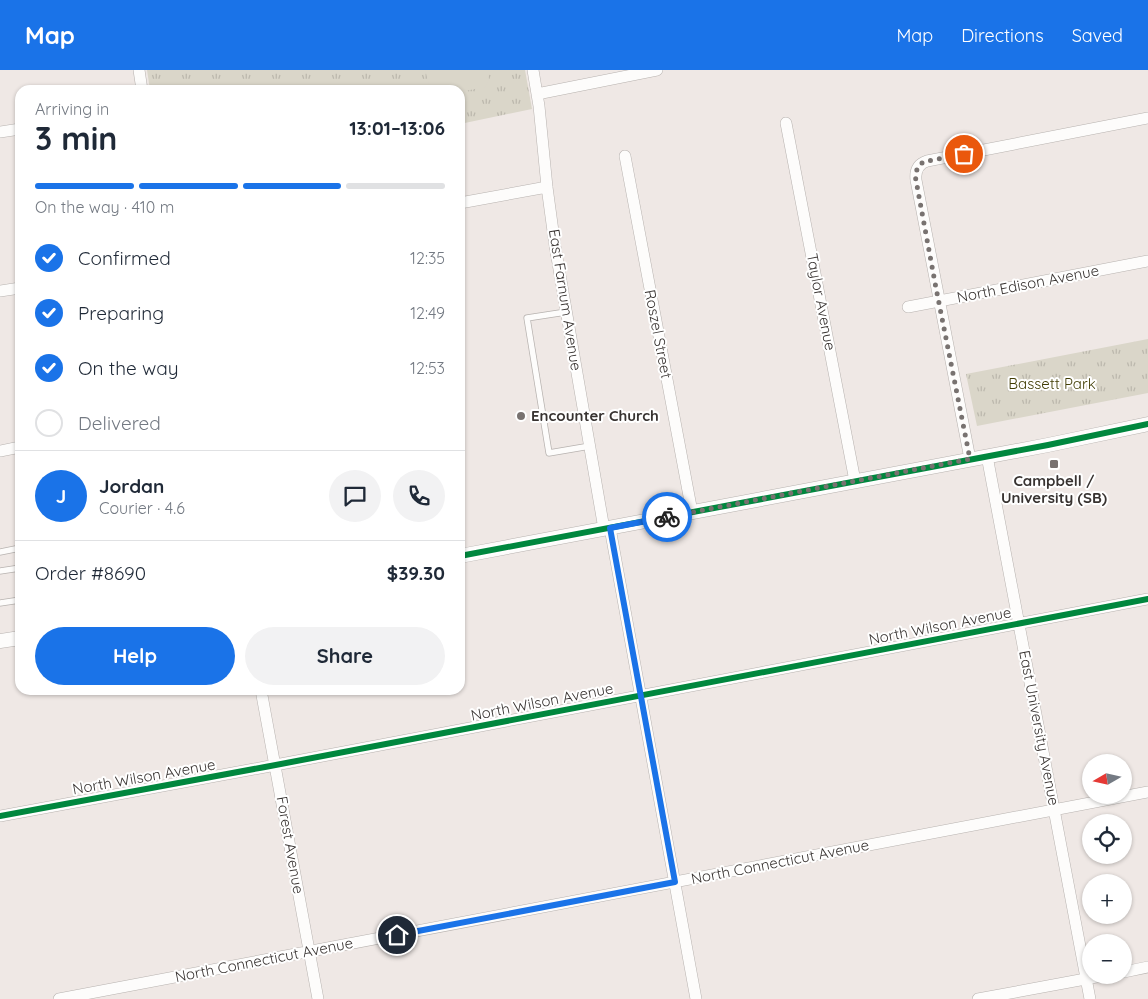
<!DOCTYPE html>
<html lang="en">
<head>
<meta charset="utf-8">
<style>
	body { margin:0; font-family:Quicksand,sans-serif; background:#f2f2f3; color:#1f2937; height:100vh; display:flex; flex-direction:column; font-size:19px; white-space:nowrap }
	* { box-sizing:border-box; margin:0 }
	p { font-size:16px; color:#747a83 }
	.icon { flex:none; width:28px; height:28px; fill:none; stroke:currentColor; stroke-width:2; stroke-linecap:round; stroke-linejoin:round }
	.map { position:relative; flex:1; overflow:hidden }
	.details { position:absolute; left:15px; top:15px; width:450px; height:610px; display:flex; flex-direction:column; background:#fff; border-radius:15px; box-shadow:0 1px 4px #0004 }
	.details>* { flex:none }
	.needle { width:32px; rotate:261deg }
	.fabs { position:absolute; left:1082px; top:684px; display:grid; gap:10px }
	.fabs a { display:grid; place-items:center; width:50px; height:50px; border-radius:50%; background:#fff; box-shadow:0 1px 4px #0004; font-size:25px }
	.pin { position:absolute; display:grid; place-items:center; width:42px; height:42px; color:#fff; margin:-21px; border:2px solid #fff; border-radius:50%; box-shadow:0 1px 5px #0007 }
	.courier { position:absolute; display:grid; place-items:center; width:50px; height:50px; margin:-25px; border:4px solid #1a73e8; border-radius:50%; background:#fff; color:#222; box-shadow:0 1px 6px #0007 }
	.headline em { font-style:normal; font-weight:700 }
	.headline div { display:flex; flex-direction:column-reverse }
	.headline { display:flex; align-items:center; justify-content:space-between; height:85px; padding:0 20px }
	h1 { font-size:32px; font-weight:700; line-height:38px }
	.bar { display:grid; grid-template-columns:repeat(4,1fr); gap:8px 5px; align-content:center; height:60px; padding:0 20px }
	.bar i { height:6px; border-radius:4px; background:#e0e1e3 }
	.bar .on { background:#1a73e8 }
	.bar p { grid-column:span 4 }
	.line { display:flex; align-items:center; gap:12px; padding:0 20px; border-top:1px solid #e0e1e3 }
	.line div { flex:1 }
	.round { display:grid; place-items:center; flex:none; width:52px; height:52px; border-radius:26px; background:#f2f2f3 }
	ol { padding:0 20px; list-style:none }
	li { display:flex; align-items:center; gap:15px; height:55px }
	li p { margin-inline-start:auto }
	li .icon { padding:5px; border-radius:50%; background:#1a73e8; color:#fff; stroke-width:4 }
	li:last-child { color:#747a83 }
	li i { width:28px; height:28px; border:2px solid #e0e1e3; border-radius:50% }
	.action { display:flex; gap:10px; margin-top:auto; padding:10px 20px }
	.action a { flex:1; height:58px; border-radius:30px; background:#1a73e8; color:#fff; font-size:20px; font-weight:700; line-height:58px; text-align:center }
	.action a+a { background:#f2f2f3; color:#1f2937 }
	header { display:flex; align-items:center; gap:30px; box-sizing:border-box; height:70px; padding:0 25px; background:#1a73e8; color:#fff }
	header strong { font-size:24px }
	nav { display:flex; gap:28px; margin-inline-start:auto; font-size:18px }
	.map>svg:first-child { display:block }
	.park { fill:url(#park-tufts) }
	.pitch { fill:#dad6c9 }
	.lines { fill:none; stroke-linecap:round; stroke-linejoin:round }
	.service-casing { stroke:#b7b2af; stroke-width:7 }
	.minor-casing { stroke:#b7b2af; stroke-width:12 }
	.tertiary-casing { stroke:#b7b2af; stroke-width:15 }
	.service { stroke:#fdfcfb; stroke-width:5.5 }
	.minor { stroke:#fdfcfb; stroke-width:11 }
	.tertiary { stroke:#fdfcfb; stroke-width:14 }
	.cycleway-casing { stroke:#fff; stroke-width:9 }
	.cycleway { stroke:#00873e; stroke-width:6 }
	.done { stroke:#787270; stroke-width:5; stroke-dasharray:0 9 }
	.route { stroke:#1a73e8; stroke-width:6 }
	.poi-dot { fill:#787270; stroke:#fff; stroke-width:2 }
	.labels { text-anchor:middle; stroke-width:4; stroke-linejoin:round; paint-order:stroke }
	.street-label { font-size:15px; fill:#383331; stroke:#fff }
	.park-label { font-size:15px; fill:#413d04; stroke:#fff }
	.poi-label { font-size:15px; font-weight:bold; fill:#383331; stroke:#fff; text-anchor:start }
</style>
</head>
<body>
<header>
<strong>Map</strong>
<nav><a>Map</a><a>Directions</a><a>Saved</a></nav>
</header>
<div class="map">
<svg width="1148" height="929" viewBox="0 0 1148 929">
	<defs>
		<pattern id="park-tufts" width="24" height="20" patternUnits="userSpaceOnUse" patternTransform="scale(1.25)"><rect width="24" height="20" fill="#dad6c9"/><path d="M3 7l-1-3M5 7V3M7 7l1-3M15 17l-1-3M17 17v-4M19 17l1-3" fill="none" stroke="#bcb8ad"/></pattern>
	</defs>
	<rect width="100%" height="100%" fill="#efe8e5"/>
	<path class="park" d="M147 0H525L532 39 460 54V20H150Z
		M1148 269V323L977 356 966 304Z"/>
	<path class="pitch" d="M425 0H488L489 10 485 17 460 22V20H434L429 14Z"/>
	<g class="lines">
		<g class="service-casing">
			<path id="service" d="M566 242 527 248 549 383 590 376
				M0 482 20 478
				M0 501 20 498
				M0 533 20 530"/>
		</g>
		<g class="minor-casing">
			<path id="minor" d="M139 0 142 20
				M533 0 539 36 547 117 555 176 604 459
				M537 24 657 0
				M786 53 855 411
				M0 62 20 59
				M625 86 692 442
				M460 133 547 117
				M0 221 20 218
				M908 237 1148 191
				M0 381 20 377
				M987 386 1090 929
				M970 389 916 110C915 101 918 94 927 91L1148 48
				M610 458 696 929
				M261 620 318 929
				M0 746 265 697 1148 529
				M1124 902 1148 897
				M59 929 1148 722
				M978 929 1107 905"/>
		</g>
		<g class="tertiary-casing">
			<path id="tertiary" d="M460 486 1048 375 1148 354
				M0 571 20 568"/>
		</g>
		<use href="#service" class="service"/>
		<use href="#minor" class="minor"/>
		<use href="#tertiary" class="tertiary"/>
		<g class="cycleway-casing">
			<path id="cycleway" d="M460 486 1048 375 1148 354
				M0 746 265 697 1148 529"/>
		</g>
		<use href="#cycleway" class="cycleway"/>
	</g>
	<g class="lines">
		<path class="done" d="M667 447 970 389 936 218 915 105 918 97 923 92 964 84"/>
		<path class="route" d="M397 865 675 812 610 458 667 447"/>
	</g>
	<g class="poi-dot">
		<circle cx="521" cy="346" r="5"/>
		<rect x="1049" y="389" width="10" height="10" rx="2.5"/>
	</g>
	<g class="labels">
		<g class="street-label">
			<text transform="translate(1028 214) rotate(-11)" y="5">North Edison Avenue</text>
			<text transform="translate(565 230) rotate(81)" y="5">East Farnum Avenue</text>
			<text transform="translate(821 232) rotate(79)" y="5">Taylor Avenue</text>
			<text transform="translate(658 264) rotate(79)" y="5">Roszel Street</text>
			<text transform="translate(940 556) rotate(-11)" y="5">North Wilson Avenue</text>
			<text transform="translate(542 632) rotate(-11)" y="5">North Wilson Avenue</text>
			<text transform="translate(1039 658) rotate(79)" y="5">East University Avenue</text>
			<text transform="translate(144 707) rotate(-10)" y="5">North Wilson Avenue</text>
			<text transform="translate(290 775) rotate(80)" y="5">Forest Avenue</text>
			<text transform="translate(780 792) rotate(-11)" y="5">North Connecticut Avenue</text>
			<text transform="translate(264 890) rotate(-11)" y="5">North Connecticut Avenue</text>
		</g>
		<g class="park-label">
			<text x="1052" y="319">Bassett Park</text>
		</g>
		<g class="poi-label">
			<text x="531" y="351">Encounter Church</text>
			<text x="1054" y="416" text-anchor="middle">Campbell /<tspan x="1054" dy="17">University (SB)</tspan></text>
		</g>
	</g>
</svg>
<div class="fabs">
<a><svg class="needle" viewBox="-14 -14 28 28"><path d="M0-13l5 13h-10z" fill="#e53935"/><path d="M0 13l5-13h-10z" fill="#747a83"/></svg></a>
<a><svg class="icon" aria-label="locate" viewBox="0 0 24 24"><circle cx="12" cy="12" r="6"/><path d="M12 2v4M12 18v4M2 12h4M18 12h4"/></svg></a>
<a>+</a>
<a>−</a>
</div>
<div class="pin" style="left:964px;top:84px;background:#ea580c"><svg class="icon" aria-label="bag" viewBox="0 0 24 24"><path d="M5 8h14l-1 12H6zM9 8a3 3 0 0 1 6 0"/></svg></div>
<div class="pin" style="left:397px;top:865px;background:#1f2937"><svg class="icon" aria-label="home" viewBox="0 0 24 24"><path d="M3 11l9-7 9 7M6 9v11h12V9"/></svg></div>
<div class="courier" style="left:667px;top:447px"><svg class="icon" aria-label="bike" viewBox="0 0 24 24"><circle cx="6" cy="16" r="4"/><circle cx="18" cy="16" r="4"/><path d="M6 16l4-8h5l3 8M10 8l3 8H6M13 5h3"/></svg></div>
<section class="details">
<div class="headline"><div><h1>3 min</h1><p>Arriving in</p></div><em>13:01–13:06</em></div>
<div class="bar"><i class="on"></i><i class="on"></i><i class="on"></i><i></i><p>On the way · 410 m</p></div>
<ol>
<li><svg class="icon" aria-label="check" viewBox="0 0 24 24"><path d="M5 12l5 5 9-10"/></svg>Confirmed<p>12:35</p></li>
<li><svg class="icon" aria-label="check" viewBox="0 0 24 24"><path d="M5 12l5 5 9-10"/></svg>Preparing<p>12:49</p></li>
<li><svg class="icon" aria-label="check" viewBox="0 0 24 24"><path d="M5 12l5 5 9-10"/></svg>On the way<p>12:53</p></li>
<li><i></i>Delivered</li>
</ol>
<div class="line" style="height:90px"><b class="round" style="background:#1a73e8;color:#fff">J</b><div><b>Jordan</b><p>Courier · 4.6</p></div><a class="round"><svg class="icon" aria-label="chat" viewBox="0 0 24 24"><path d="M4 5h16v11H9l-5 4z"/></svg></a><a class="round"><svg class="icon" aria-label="phone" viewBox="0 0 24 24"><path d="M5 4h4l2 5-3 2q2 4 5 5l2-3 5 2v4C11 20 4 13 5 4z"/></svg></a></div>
<div class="line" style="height:65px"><div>Order #8690</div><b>$39.30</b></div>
<div class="action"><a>Help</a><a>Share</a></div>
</section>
</div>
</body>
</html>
